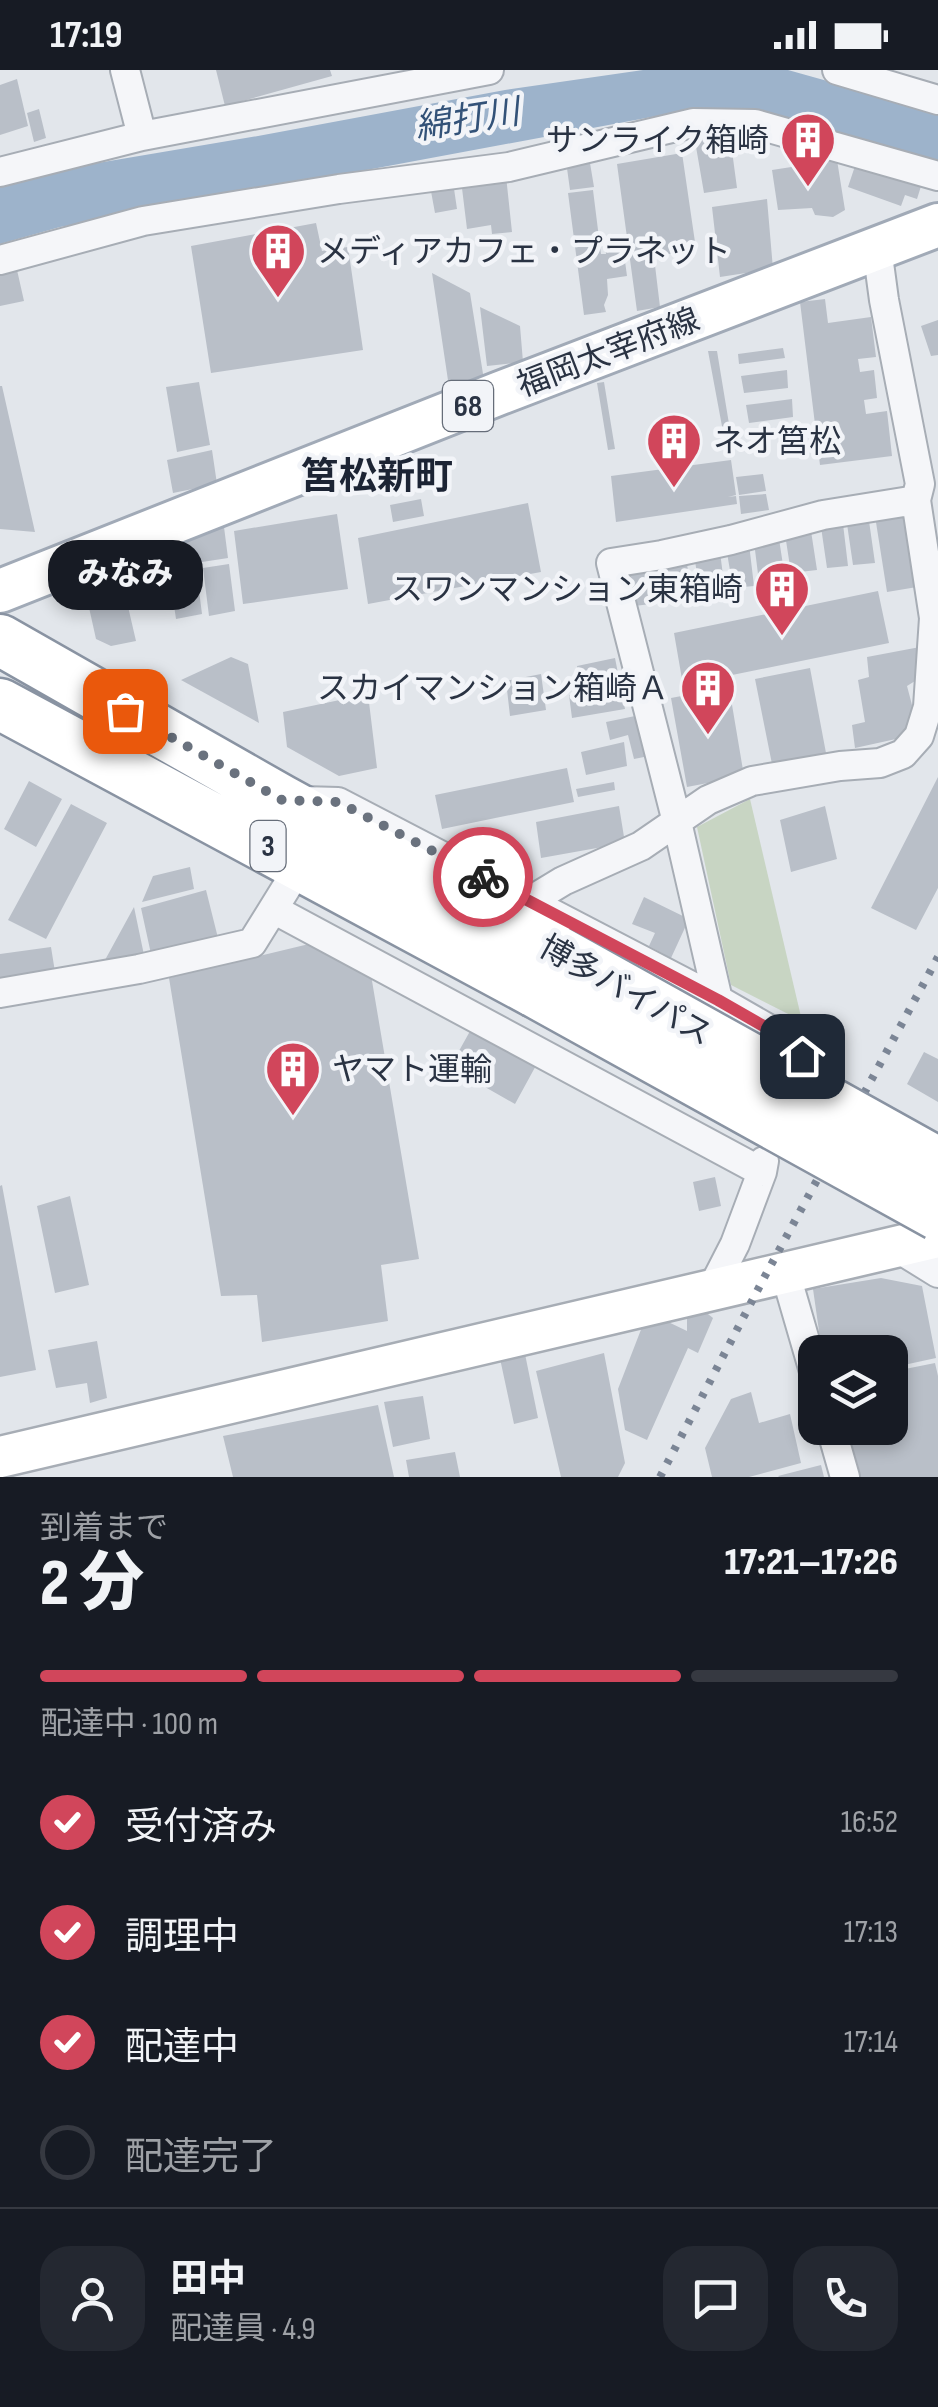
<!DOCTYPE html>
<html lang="ja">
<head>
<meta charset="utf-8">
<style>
	body { margin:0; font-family:"Sofia Sans Condensed","Noto Sans JP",sans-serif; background:#242831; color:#f1f3f6; height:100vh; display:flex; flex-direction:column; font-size:38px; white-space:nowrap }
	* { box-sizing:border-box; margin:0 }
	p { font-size:32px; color:#9ea1a6 }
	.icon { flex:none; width:55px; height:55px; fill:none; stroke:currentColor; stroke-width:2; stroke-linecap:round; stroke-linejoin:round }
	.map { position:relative; height:1407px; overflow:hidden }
	.drawer { display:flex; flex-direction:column; background:#171b24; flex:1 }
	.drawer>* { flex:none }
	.tools { position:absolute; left:798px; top:1265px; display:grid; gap:20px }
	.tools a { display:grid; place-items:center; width:110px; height:110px; border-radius:20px; background:#171b24; box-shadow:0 5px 15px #0003; font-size:50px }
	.pin { position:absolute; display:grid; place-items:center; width:85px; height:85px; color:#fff; margin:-42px; border-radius:20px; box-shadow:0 5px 15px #0006 }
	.courier { position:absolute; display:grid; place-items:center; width:100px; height:100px; margin:-50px; border:8px solid #d1465b; border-radius:50%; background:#fff; color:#222; box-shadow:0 2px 12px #0007 }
	.bubble { position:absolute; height:70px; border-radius:30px; background:#171b24; box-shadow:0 5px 15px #0003; font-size:32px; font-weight:800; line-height:70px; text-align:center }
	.head em { font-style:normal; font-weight:800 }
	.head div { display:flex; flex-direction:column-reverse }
	.head { display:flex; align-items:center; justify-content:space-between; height:170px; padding:0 40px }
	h1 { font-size:65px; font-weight:800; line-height:75px }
	.bar { display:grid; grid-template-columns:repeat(4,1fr); gap:15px 10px; align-content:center; height:120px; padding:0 40px }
	.bar i { height:12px; border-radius:8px; background:#363941 }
	.bar .active { background:#d1465b }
	.bar p { grid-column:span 4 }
	.line { display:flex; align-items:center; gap:25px; padding:0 40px; border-top:2px solid #363941 }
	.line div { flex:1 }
	.round { display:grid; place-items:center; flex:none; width:105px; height:105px; border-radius:30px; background:#242831 }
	ol { padding:0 40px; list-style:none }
	li { display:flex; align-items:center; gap:30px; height:110px }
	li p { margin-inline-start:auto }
	li .icon { padding:10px; border-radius:50%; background:#d1465b; color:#fff; stroke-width:4 }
	li:last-child { color:#9ea1a6 }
	li i { width:55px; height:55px; border:5px solid #363941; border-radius:50% }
	.status { display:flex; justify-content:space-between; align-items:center; height:70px; padding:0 50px; background:#171b24; direction:ltr }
	.status svg { height:28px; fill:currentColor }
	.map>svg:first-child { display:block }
	.green { fill:#c8d5c3 }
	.water { fill:#9db3cb }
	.building { fill:#b9bfc8 }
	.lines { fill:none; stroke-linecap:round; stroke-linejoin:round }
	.street-casing { stroke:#a7adb5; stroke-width:32 }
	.secondary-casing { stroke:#a7adb5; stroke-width:45 }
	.primary-casing { stroke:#a1aab7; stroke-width:48 }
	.highway-casing { stroke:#8993a2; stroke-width:55 }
	.street { stroke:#f5f6f9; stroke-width:28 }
	.secondary { stroke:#fff; stroke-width:40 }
	.primary { stroke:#fff; stroke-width:42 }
	.highway { stroke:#fff; stroke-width:50 }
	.rail { stroke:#7b8595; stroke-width:8; stroke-dasharray:5 10; stroke-linecap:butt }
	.highway-bridge-casing { stroke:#8993a2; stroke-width:55; stroke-linecap:butt }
	.highway-bridge { stroke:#fff; stroke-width:50 }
	.done { stroke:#6a727e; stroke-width:10; stroke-dasharray:0 18 }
	.route { stroke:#d1465b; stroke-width:12 }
	.labels { text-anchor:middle; stroke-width:9; stroke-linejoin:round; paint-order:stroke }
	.shield { fill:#f2f4f8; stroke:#666d79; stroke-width:2.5 }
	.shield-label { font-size:30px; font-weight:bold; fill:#2a3343 }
	.poi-label { font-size:32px; fill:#2a3343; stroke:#f2f4f8; text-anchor:end }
	.street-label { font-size:32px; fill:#2a3343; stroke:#f2f4f8 }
	.water-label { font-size:35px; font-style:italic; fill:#335278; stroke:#f2f4f8 }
	.quarter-label { font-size:38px; font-weight:bold; fill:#1c2434; stroke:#f2f4f8 }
</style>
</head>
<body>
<div class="status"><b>17:19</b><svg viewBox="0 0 49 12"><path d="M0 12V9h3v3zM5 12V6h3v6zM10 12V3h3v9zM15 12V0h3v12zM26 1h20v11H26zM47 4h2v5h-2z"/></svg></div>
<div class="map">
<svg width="938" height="1407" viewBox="0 0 938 1407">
	<rect width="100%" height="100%" fill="#e2e6eb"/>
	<path class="green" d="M750 729 802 951 731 915 697 757Z"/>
	<path class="water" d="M643 0H788L938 42V97L689 40 60 157 0 174V117L68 98 258 66 505 20Z"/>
	<path class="building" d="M216 0H330L332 6 225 36Z
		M17 9 28 56 0 65V15Z
		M39 39 46 68 34 72 27 43Z
		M730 66 737 118 704 123 695 71Z
		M682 83 696 179 654 187 660 237 637 241 617 94Z
		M589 87 594 117 570 120 566 91Z
		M837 90 845 140 833 147 815 145 812 138 778 140 772 100Z
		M857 90 922 113 917 129 905 125 901 136 848 117Z
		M506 106 512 162 492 164 491 155 467 159 461 110Z
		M453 112 457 139 435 143 430 116Z
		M593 120 601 184H606L605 172 622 169 627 206 607 209 608 225 604 235 606 242 584 245 568 123Z
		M767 129 773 199 720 207 712 137Z
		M316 153 322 181 348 177 363 280 211 303 191 176Z
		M15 191 24 231 0 236V195Z
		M432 203 470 223 484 310 449 317Z
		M825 229 828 253 871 247 876 287 858 289 860 302 874 300 877 328 864 330 866 344 887 341 892 386 820 395 800 232Z
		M480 237 520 256 523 292 487 296Z
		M938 250V285L931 286 921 256Z
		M783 278 785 288 739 294 738 284Z
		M708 281H717L731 366 724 367Z
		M787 300 788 318 744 323 741 306Z
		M199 312 210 375 177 382 166 317Z
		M604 312 615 379 608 380 597 313Z
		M0 316H2L35 462 0 459Z
		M792 329 793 347 749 353 746 335Z
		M212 380 217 414 173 423 167 390Z
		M731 390 736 425 728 427 736 426 737 434 616 452 611 406Z
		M763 404 766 421 739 425 736 407Z
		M766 424 769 440 741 444 739 426Z
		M421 429 424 446 393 452 390 435Z
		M528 433 541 502 368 534 358 468Z
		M902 442 908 473 915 472 923 516 887 522 875 446Z
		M337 444 348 519 243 534 234 461Z
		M869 451 875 493 853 495 847 454Z
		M843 454 848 496 827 498 821 457Z
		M224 457 228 488 176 496 174 476Z
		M811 461 817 500 791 503 785 464Z
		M779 469 785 508 759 512 754 472Z
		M749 474 754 516 733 518 726 477Z
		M720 482 725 521 700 524 694 484Z
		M686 487 692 529 671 531 664 490Z
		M229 494 235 541 209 546 203 498Z
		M654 494 660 533 634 536 629 497Z
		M196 497 202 544 176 549 169 501Z
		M123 515 136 571 111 576 96 569 86 524Z
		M878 521 889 573 683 615 674 563Z
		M920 577 923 606 907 616 912 635 909 662 905 667 855 678 852 655 865 652 858 610 869 607 867 587Z
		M231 587 248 594 259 653 181 610Z
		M615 588 625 639 572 648 569 625 581 623 577 596Z
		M810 598 826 683 772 694 755 609Z
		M541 604 546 640 510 646 506 611Z
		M729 617 744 706 687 717 671 628Z
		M368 624 377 698 339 706 287 677 283 642Z
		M640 645 649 686 634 689 628 665 610 670 606 652Z
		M624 672 627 696 586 705 581 682Z
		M567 698 574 732 442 759 435 725Z
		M938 707V818L916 860 871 838Z
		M29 711 62 729 36 777 4 759Z
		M614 712 615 720 578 727 576 719Z
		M71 734 107 753 46 869 8 850Z
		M619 736 625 773 541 788 536 752Z
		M825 736 837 789 791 802 780 750Z
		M190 797 194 819 142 832 153 806Z
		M206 820 218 868 151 884 141 838Z
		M644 827 689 849 671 888 649 876 655 863 632 854Z
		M134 837 144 885 105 890Z
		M309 874 370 899 419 1189 381 1195 388 1251 262 1272 257 1225 221 1226 169 908Z
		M51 877 55 902 0 910V884Z
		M474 954 539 990 515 1034 450 997Z
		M924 982 938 989V1032L907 1014Z
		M715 1107 721 1136 699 1141 693 1112Z
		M2 1115 36 1300 0 1307V1116Z
		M70 1126 89 1215 55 1223 37 1136Z
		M881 1208 922 1216 936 1288 890 1298V1282H822L813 1219Z
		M707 1238 708 1244 713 1248 698 1283 688 1278 647 1370 625 1360 618 1319 642 1257 662 1249 687 1261V1244Z
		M97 1271 107 1328 90 1333 87 1313 56 1318 48 1280Z
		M524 1279 538 1348 514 1354 499 1284Z
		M604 1283 625 1393 618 1407H561L536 1301Z
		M935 1293 938 1306V1407H854L845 1358H890V1302Z
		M751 1322 759 1353 790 1344 801 1393 749 1407H712L705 1378 731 1329Z
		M423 1326 430 1369 393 1377 384 1332Z
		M378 1335 394 1407H233L223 1366Z
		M455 1382 460 1407H409L406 1390Z
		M821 1395 824 1407H779L778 1406Z"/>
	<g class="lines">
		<g class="street-casing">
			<path id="street" d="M125 0 142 66
				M837 0 938 30
				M0 102 142 66 489 0
				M0 190 143 151 339 119 509 97 693 53 755 54 938 106
				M303 731 338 732 718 930 795 974 801 986
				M530 831 563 811 641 776 708 730 752 711 840 696 880 693 903 684 919 666 928 637 934 548 916 430 920 414 884 230 877 178
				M275 840 762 1102
				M0 923 139 899 252 873 301 794
				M718 930 677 752 611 493 662 485 731 470 823 445 916 430
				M896 1177 938 1203
				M785 1202 815 1305
				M712 1219 735 1174 762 1102 764 1091
				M831 1358 845 1407"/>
		</g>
		<g class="secondary-casing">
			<path id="secondary" d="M0 1387 938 1167"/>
		</g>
		<g class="primary-casing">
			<path id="primary" d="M0 521 500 323 938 155"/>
		</g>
		<g class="highway-casing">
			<path id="highway" d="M0 570 281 730 557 881
				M0 634 535 922"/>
		</g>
		<use href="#street" class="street"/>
		<use href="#secondary" class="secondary"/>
		<use href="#primary" class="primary"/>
		<use href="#highway" class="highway"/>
		<path class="rail" d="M660 1407 765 1206 938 887"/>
		<g class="highway-bridge-casing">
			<path id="highway-bridge" d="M557 881 938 1093
				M535 922 938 1145"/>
		</g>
		<use href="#highway-bridge" class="highway-bridge"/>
	</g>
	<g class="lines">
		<path class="done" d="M125 641 282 730 338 732 483 807"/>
		<path class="route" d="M483 807 718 930 795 974 802 986"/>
	</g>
	<defs>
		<g id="building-pin" transform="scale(2.875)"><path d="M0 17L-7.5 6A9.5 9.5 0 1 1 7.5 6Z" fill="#d1465b" stroke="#f2f4f8"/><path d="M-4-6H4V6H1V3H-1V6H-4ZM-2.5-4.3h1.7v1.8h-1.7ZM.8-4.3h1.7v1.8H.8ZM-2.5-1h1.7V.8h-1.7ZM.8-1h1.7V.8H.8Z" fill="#fff"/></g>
	</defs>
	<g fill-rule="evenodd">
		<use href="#building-pin" x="808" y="70"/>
		<use href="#building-pin" x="278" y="181"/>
		<use href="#building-pin" x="674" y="371"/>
		<use href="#building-pin" x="782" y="519"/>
		<use href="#building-pin" x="708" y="618"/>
		<use href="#building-pin" x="293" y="999"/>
	</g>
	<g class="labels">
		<g class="shield">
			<rect x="443" y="311" width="50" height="50" rx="8"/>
			<rect x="250.5" y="751" width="35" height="50" rx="8"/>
		</g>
		<g class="shield-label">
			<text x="468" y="346">68</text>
			<text x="268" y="786">3</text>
		</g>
		<g class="poi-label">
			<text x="769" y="81">サンライク箱崎</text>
			<text x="317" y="192" text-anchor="start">メディアカフェ・プラネット</text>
			<text x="713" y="382" text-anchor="start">ネオ筥松</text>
			<text x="743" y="530">スワンマンション東箱崎</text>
			<text x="669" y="629">スカイマンション箱崎Ａ</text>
			<text x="332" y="1010" text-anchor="start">ヤマト運輸</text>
		</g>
		<g class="street-label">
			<text transform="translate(608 282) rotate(-21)" y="11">福岡太宰府線</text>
			<text transform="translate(626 920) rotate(29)" y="11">博多バイパス</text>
		</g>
		<g class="water-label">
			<text transform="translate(467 49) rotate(-9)" y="12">綿打川</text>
		</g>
		<g class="quarter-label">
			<text x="377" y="419">筥松新町</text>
		</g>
	</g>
</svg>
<div class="tools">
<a><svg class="icon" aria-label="layers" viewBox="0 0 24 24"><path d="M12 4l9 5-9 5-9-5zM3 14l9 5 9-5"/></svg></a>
</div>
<div class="pin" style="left:125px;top:641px;background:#ea580c"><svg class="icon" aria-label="bag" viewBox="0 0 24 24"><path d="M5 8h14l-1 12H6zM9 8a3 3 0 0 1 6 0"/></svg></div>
<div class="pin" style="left:802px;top:986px;background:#1f2937"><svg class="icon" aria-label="home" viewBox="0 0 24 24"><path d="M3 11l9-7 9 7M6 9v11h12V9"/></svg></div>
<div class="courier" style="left:483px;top:807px"><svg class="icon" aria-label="bike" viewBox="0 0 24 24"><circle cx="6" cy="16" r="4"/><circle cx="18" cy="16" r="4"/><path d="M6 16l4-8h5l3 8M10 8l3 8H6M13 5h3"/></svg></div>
<div class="bubble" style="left:48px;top:470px;width:155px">みなみ</div>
</div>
<section class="drawer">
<div class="head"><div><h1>2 分</h1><p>到着まで</p></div><em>17:21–17:26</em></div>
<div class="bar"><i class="active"></i><i class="active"></i><i class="active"></i><i></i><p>配達中 · 100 m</p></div>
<ol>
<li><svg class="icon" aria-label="check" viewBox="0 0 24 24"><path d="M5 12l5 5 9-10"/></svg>受付済み<p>16:52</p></li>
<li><svg class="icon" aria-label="check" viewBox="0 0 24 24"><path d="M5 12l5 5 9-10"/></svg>調理中<p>17:13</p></li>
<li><svg class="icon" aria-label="check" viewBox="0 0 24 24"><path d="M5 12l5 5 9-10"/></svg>配達中<p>17:14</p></li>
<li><i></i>配達完了</li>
</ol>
<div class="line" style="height:180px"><a class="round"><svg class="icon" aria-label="person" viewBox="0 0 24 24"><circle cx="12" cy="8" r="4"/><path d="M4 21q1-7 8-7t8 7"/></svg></a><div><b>田中</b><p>配達員 · 4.9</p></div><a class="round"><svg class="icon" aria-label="chat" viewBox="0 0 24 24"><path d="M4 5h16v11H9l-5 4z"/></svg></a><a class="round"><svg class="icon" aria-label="phone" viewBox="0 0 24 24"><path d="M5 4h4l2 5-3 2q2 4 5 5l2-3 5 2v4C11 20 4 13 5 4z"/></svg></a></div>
</section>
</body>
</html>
